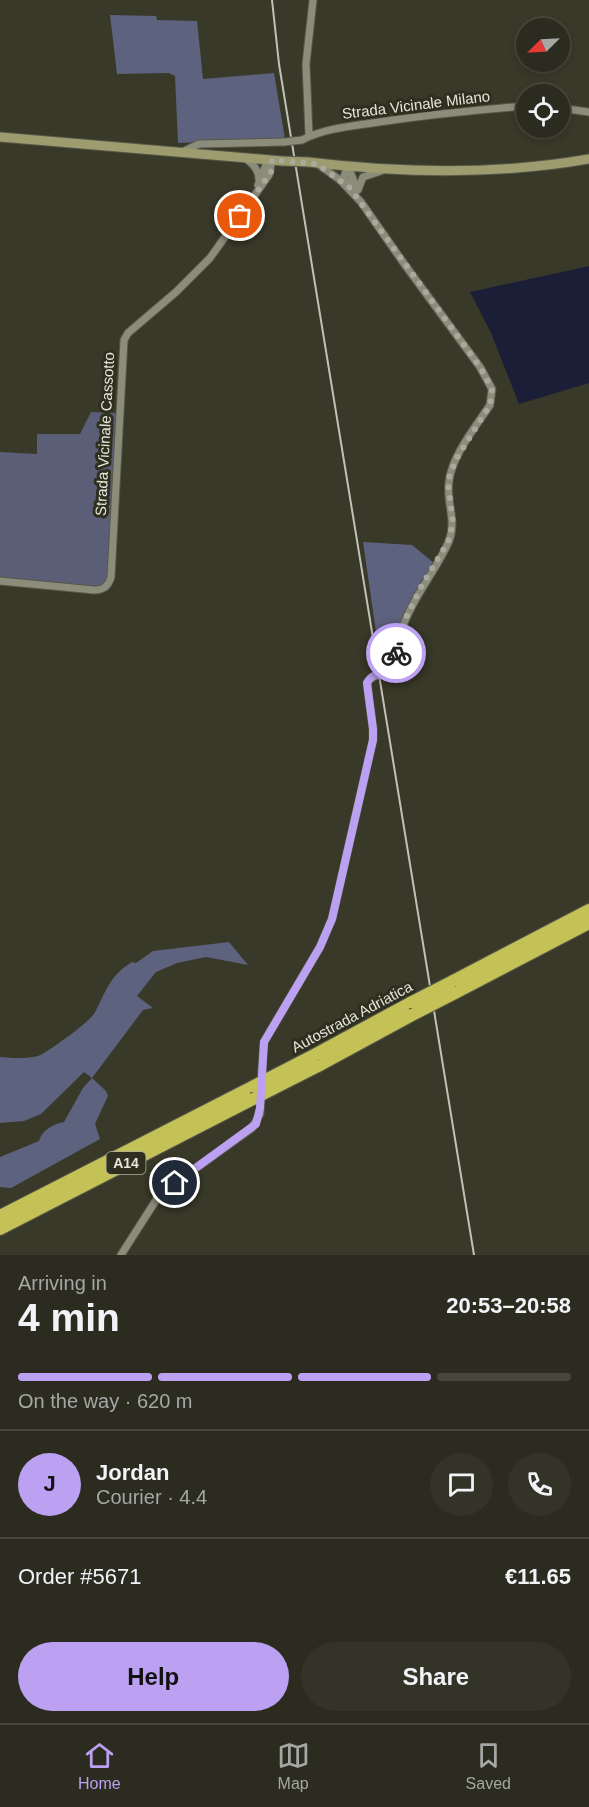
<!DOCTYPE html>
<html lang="en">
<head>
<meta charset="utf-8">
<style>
	body { margin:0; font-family:Helvetica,sans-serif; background:#333328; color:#f1f3f6; height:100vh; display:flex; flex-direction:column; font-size:22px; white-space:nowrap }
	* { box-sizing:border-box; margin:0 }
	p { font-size:20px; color:#a6a7a4 }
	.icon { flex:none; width:33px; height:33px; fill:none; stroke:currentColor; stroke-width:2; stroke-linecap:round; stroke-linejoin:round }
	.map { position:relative; height:1255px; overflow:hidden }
	.side { display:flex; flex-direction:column; background:#2b2b1f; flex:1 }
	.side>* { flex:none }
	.needle { width:39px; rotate:246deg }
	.buttons { position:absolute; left:516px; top:18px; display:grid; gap:12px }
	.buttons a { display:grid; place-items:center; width:54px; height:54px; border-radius:50%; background:#2b2b1f; box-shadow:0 3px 9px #0003,0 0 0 2px #47473d; font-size:30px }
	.pin { position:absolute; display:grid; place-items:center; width:51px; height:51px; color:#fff; margin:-26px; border:3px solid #fff; border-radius:50%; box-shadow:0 2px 6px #0007 }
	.courier { position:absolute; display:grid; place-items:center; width:60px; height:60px; margin:-30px; border:4px solid #bca0f2; border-radius:50%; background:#fff; color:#222; box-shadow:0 2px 8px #0007 }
	.summary em { font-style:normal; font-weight:700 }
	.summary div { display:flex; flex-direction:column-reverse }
	.summary { display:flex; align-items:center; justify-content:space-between; height:102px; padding:0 18px }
	h1 { font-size:39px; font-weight:700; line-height:45px }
	.bar { display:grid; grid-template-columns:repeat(4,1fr); gap:9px 6px; align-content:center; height:72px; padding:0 18px }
	.bar i { height:8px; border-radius:4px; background:#47473d }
	.bar .active { background:#bca0f2 }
	.bar p { grid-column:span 4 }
	.line { display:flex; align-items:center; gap:15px; padding:0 18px; border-top:2px solid #47473d }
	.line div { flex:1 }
	.round { display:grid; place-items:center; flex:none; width:63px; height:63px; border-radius:32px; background:#333328 }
	.primary-button { display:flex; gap:12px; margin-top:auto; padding:12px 18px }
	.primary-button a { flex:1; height:69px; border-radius:36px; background:#bca0f2; color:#111; font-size:24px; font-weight:700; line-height:69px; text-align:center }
	.primary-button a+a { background:#333328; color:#f1f3f6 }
	.tab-bar { display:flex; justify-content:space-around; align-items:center; height:84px; border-top:2px solid #47473d; background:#2b2b1f; font-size:16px; color:#a6a7a4 }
	.tab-bar a { display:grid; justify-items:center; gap:3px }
	.tab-bar .active { color:#bca0f2 }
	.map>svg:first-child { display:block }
	.green { fill:#5a5e76 }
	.forest { fill:#5d627f }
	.water { fill:#1b1e37 }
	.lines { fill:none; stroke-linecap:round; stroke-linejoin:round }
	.street-casing { stroke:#57574a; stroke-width:9 }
	.secondary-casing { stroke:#57574a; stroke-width:11 }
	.highway-casing { stroke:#57574a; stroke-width:14 }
	.street { stroke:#8b8c7a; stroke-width:7 }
	.secondary { stroke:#9c9c6f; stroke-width:9 }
	.highway { stroke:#c4c156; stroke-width:12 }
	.rail { stroke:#c1c1b6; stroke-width:2 }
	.street-bridge-casing { stroke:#57574a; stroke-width:9; stroke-linecap:butt }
	.secondary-bridge-casing { stroke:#57574a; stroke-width:11; stroke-linecap:butt }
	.highway-bridge-casing { stroke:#57574a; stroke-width:14; stroke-linecap:butt }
	.street-bridge { stroke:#8b8c7a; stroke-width:7 }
	.secondary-bridge { stroke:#9c9c6f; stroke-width:9 }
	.highway-bridge { stroke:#c4c156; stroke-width:12 }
	.done { stroke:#a9a99d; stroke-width:6; stroke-dasharray:0 10.8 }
	.route { stroke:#bca0f2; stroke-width:8 }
	.labels { text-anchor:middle; stroke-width:6; stroke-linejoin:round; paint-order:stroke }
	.shield { fill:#2f2f1f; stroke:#aeaea3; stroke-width:1.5 }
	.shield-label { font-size:14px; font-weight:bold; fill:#e5e5db }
	.street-label { font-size:15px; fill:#e5e5db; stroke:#2f2f1f }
</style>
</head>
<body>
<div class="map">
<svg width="589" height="1255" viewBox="0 0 589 1255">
	<rect width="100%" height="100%" fill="#393929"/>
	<path class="green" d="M91 412 118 413 109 579 98 588 0 579V452L37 454V434H80Z"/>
	<path class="forest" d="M110 15 156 16 157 20 197 21 203 79 274 73 285 139 178 143 175 76 169 73 117 74Z
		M363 542 412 545 434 563 418 591 391 667 382 674Z
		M229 942 248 965 206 957 177 963 156 972 137 996 153 1008 143 1010 92 1078 106 1091 108 1096 95 1124 100 1139 11 1188 0 1187V1157L39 1141C42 1130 53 1124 64 1122L83 1088 92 1078 84 1072 41 1114 24 1121 0 1123V1057C12 1058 26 1059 38 1056 47 1053 89 1022 94 1014 106 992 109 976 132 962L136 963 153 951Z"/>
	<path class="water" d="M589 266V383L519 404 491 333 470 292Z"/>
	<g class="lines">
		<g class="street-casing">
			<path id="street" d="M560 108 589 112
				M309 135 306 64 313 0
				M302 140C325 128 353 126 379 122 428 115 477 110 526 106
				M184 151 199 144 284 142
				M245 158C253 164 259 170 259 180
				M348 166 357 189
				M258 185 266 165 272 160
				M348 185 344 176 348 166
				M358 190 363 177 381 171
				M0 581 94 590C103 590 108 587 111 577L124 340 128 333 176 292 210 258 269 175 272 160
				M261 1083 264 1042 320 947 332 919 373 740V729L367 683C372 673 384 677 390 670 397 663 399 636 403 626 414 595 436 571 449 541 457 520 446 503 449 482 451 457 476 426 490 405L492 389 480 367 405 265 361 202 340 180 318 164
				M121 1255 160 1194 252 1128 260 1114 261 1094"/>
		</g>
		<g class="secondary-casing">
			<path id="secondary" d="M0 137 282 161
				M308 162C400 173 498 175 589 159"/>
		</g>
		<g class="highway-casing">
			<path id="highway" d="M453 981 589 910
				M455 993 589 923
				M316 1054 412 1002
				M318 1066 412 1015
				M0 1216 254 1086
				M0 1229 253 1099"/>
		</g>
		<use href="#street" class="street"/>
		<use href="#secondary" class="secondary"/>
		<use href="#highway" class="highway"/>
		<path class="rail" d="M272 0 279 64 474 1255"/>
		<g class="street-bridge-casing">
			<path id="street-bridge" d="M284 142 302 140"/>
		</g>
		<g class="secondary-bridge-casing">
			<path id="secondary-bridge" d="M282 161 308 162"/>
		</g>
		<g class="highway-bridge-casing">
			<path id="highway-bridge" d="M412 1002 453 981
				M412 1015 455 993
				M254 1086 316 1054
				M253 1099 318 1066"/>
		</g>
		<use href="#street-bridge" class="street-bridge"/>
		<use href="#secondary-bridge" class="secondary-bridge"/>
		<use href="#highway-bridge" class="highway-bridge"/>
	</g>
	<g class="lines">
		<path class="done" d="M240 216 271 172 272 160 317 164 350 188 480 367 492 389 490 405 458 456 450 474 448 483 453 523 448 542 421 587 406 618 396 653"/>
		<path class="route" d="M175 1183 256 1124 260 1108 264 1042 320 947 332 919 373 740V729L367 683C377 665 389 686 396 653"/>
	</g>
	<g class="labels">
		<rect class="shield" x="106.5" y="1152" width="39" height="22" rx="4.5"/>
		<g class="shield-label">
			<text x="126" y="1168">A14</text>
		</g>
		<g class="street-label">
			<text transform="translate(416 105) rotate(-7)" y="5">Strada Vicinale Milano</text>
			<text transform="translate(105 434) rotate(-87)" y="5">Strada Vicinale Cassotto</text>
			<text transform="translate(352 1017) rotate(-28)" y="5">Autostrada Adriatica</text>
		</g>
	</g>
</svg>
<div class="buttons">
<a><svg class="needle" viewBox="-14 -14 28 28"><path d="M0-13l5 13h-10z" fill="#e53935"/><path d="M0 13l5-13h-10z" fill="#a6a7a4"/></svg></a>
<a><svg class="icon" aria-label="locate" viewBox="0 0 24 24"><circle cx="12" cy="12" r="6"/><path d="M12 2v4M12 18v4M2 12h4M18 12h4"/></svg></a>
</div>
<div class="pin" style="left:240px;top:216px;background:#ea580c"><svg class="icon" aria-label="bag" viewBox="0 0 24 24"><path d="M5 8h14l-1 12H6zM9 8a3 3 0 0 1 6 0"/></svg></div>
<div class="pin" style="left:175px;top:1183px;background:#1f2937"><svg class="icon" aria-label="home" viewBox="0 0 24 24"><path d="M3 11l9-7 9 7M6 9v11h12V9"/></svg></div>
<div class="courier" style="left:396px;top:653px"><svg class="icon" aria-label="bike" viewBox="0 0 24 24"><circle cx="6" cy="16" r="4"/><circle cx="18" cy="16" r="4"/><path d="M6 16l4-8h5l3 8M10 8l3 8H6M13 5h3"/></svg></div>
</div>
<section class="side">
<div class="summary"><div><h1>4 min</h1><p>Arriving in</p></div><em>20:53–20:58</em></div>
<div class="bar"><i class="active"></i><i class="active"></i><i class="active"></i><i></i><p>On the way · 620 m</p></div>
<div class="line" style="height:108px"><b class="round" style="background:#bca0f2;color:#111">J</b><div><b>Jordan</b><p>Courier · 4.4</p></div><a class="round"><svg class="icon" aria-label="chat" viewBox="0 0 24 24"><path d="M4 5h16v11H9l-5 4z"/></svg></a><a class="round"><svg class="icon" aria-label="phone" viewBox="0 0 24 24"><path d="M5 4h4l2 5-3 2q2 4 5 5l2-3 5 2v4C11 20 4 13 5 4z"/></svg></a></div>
<div class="line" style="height:78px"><div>Order #5671</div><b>€11.65</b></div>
<div class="primary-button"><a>Help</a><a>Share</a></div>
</section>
<nav class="tab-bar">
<a class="active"><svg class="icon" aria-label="home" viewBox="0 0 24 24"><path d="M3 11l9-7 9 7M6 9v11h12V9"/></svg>Home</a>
<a><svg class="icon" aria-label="map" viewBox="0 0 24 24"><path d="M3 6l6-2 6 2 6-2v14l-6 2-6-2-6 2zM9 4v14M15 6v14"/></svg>Map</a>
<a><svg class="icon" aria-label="saved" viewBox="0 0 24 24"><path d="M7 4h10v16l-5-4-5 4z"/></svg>Saved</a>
</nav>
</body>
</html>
